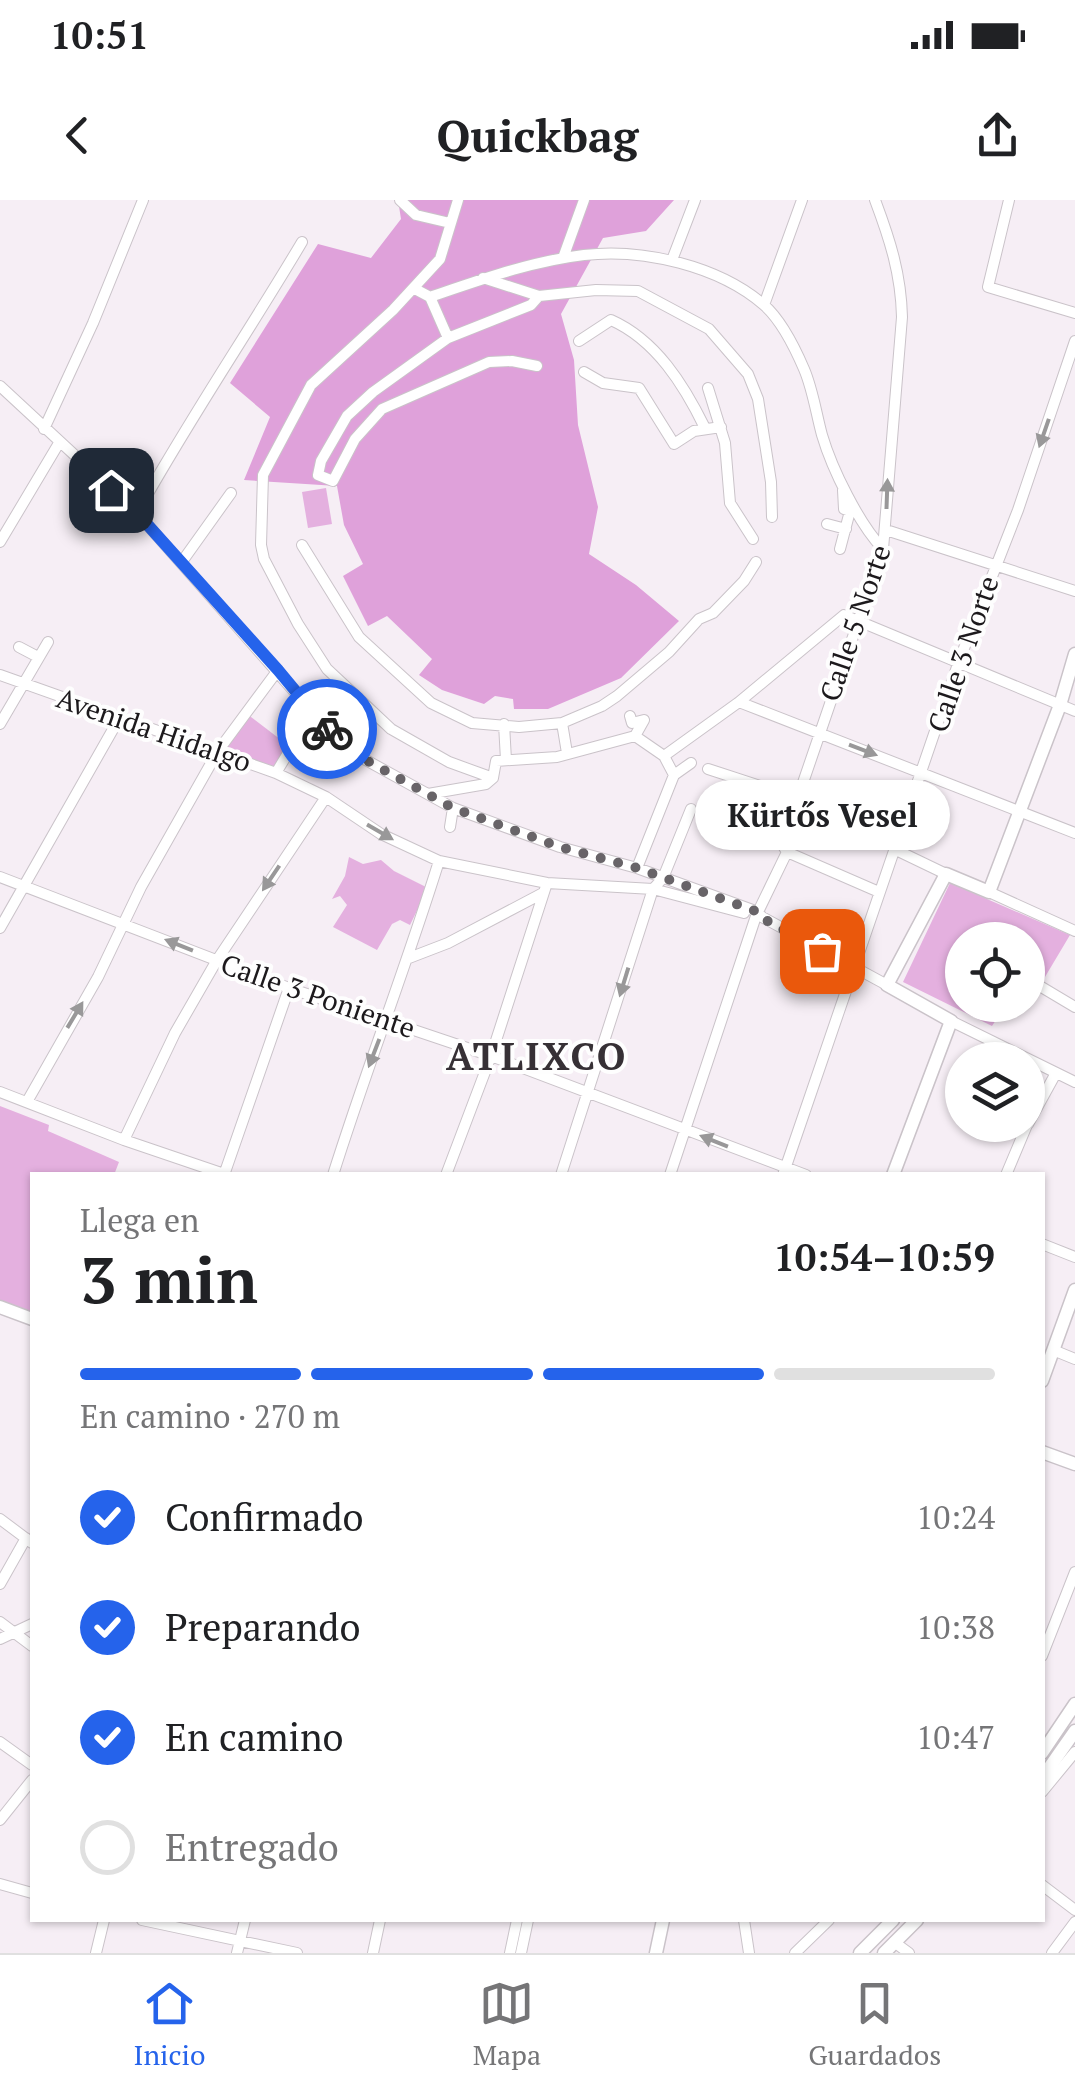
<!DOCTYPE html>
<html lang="es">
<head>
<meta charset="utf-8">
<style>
	body { margin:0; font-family:"PT Serif",serif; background:#f2f2f2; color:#202124; height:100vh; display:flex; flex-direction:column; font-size:38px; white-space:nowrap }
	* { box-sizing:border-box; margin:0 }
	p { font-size:32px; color:#757577 }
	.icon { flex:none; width:55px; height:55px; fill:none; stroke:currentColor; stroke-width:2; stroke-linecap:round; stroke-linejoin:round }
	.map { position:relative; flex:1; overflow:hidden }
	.sheet { position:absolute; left:30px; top:972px; width:1015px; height:750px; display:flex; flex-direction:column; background:#fff; border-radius:0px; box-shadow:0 2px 8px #0004 }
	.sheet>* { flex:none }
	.controls { position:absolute; left:945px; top:722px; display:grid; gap:20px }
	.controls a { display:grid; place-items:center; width:100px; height:100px; border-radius:50%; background:#fff; box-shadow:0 2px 8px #0004; font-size:50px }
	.pin { position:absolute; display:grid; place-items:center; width:85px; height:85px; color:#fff; margin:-42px; border-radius:20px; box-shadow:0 5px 15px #0006 }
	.courier { position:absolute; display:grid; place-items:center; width:100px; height:100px; margin:-50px; border:8px solid #2563eb; border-radius:50%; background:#fff; color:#222; box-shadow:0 2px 12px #0007 }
	.bubble { position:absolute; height:70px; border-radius:35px; background:#fff; box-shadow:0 2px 8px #0004; font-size:32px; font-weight:800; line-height:70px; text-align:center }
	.overview em { font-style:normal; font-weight:800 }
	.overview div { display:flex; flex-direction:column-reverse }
	.overview { display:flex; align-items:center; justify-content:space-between; height:170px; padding:0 50px }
	h1 { font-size:65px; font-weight:800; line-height:75px }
	.bar { display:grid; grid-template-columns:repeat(4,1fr); gap:15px 10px; align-content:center; height:120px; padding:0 50px }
	.bar i { height:12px; border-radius:8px; background:#e0e0e0 }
	.bar .selected { background:#2563eb }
	.bar p { grid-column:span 4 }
	ol { padding:0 50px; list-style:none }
	li { display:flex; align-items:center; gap:30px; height:110px }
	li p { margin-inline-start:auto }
	li .icon { padding:10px; border-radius:50%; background:#2563eb; color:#fff; stroke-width:4 }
	li:last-child { color:#757577 }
	li i { width:55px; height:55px; border:5px solid #e0e0e0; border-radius:50% }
	.status { display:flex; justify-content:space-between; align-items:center; height:70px; padding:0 50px; background:#fff; direction:ltr }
	.status svg { height:28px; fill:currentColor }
	header { display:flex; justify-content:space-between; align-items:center; height:130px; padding:0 50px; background:#fff; font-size:45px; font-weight:800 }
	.dock { display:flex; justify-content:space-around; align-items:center; height:140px; border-top:2px solid #e0e0e0; background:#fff; font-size:28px; color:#757577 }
	.dock a { display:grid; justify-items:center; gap:5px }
	.dock .selected { color:#2563eb }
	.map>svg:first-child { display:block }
	.green { fill:#e4b0df }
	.forest { fill:#dfa1da }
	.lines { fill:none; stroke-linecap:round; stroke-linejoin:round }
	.minor-casing { stroke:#cac3c9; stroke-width:12 }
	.major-casing { stroke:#cac3c9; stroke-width:15 }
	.minor { stroke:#fff; stroke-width:10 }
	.major { stroke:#fff; stroke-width:12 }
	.oneway { fill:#999899 }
	.done { stroke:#686468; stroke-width:10; stroke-dasharray:0 18 }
	.route { stroke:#2563eb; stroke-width:12 }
	.labels { text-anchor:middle; stroke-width:8; stroke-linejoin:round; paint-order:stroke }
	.street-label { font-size:28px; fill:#1c191c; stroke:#fefefe }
	.district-label { font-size:38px; font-weight:bold; letter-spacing:2.5px; fill:#363035; stroke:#fefefe }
</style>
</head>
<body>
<div class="status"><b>10:51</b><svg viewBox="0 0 49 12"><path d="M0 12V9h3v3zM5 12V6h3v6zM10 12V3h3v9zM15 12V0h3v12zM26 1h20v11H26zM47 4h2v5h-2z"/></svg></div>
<header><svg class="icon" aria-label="back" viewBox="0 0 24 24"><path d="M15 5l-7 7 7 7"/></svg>Quickbag<svg class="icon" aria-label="share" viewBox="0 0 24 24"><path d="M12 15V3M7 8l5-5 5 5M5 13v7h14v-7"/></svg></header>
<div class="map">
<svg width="1075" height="1753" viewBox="0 0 1075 1753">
	<rect width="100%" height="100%" fill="#f6eef5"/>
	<path class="green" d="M326 288 332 324 308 328 302 292Z
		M247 514 289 546 274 568 222 548Z
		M349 657 363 664 381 660 394 671 428 688 410 725 400 720 392 724 377 750 333 727 347 705 340 696 332 699 345 676Z
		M950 683 1070 735 1042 782 1028 775V740H962V805H1006L992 826 903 782Z
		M0 906 49 925 48 931 119 962 114 975H32V1115L0 1102Z"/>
	<path class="forest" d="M398 0H674L646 31 603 38 561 114 574 160 578 225 598 307 589 354 636 385 679 421 621 478 548 509H514L513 499 495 496 484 504 442 490 419 475 432 459 387 416 368 426 343 376 363 364 344 325 337 286 244 280 270 217 230 183 318 44 371 58 401 19Z"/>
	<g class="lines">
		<g class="minor-casing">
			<path id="minor" d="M400 0 416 15 450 23
				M458 0 440 59 393 110 311 185 263 275 261 345 264 359 298 424 327 469 391 529 449 562 493 578
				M1009 0 988 87 1075 113
				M563 58 584 0
				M672 60 695 0
				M483 78 539 96 596 90 638 91 709 129 748 174 758 199 771 282 772 317
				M415 89 430 97C480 80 532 61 584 55 643 48 719 66 764 105 781 120 795 148 804 169 813 190 816 213 822 235 832 269 859 324 883 349
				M430 97 448 138
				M764 105 802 0
				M579 141 611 120C656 140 684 185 705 228
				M537 166 512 161 489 162 382 209 355 239 333 281 318 275 321 261 347 216 373 192 448 138 531 105 539 96
				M584 172 603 183 639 188 674 244 694 231 721 227
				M0 186 137 313 344 548 453 608 560 647 637 668 758 712 762 717 887 785
				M708 188 725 243 730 303 753 339
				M44 229 93 123 143 0
				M137 313C188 221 248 133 302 42
				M827 324 846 329
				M886 330 1075 391
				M0 342 59 243
				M302 345 359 437 431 503 472 523 519 527 562 523 602 506 617 496 669 452 699 419 713 413 744 381 756 362
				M840 349 850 311 844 309 843 290
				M181 363 231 293
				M19 447 38 457
				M0 475 276 573 326 597 381 634 439 661 547 683 653 689 744 713
				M739 502 1075 633
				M630 516 632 523 644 520 635 536
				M562 523 567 553
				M0 524 48 442
				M504 524 506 560
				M664 556 739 502 844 415 1075 511
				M708 569 797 598
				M276 573 303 528 317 518
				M493 578 496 561 557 557 635 536 664 556 674 575
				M428 594 486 584 493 578
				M450 627 453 608
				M894 649 946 674
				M787 652 879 692
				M637 668 674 575 691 563
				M0 677 289 788 491 856 806 975
				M989 692 1075 731
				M0 728 120 517
				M409 758 448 743 543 693
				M1028 779 1075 807
				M951 821 1075 882
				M0 892 124 940 227 975
				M28 900 98 777 141 687 218 551 278 470
				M1028 924 1056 873
				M124 940 175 833 217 760 326 597
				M224 975 289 788
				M333 975C366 870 406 767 439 661
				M446 975 491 856 547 683
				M561 975 653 689 663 678 691 609
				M670 975 756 716 787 652 782 644 883 349 902 117C901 74 890 40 875 0
				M783 975 959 461 1018 310 1075 141
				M1006 975 1027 925
				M1042 1044 1075 1057
				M1053 1150 1075 1159
				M0 1319 32 1343
				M0 1384 26 1338
				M0 1422 32 1446
				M0 1439 32 1424
				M1042 1456 1075 1372
				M0 1542 32 1565
				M1042 1592 1075 1552
				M0 1620 32 1580
				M0 1684 32 1693
				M1042 1685 1075 1710
				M142 1720 297 1753
				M744 1720 749 1753
				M894 1742 909 1753
				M96 1753 104 1720
				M237 1753 245 1720
				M373 1753 380 1720
				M510 1753 517 1720
				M521 1753 528 1720
				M795 1753 829 1720
				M1052 1753 1075 1722"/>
		</g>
		<g class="major-casing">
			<path id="major" d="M893 975 951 821 887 785 946 674 989 692 1060 505 1075 454
				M0 1107 32 1119
				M1042 1181 1075 1090
				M1042 1252 1075 1264
				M1042 1553 1075 1504
				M1042 1578 1075 1531
				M656 1753 663 1720
				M860 1753 893 1720
				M884 1753 917 1720"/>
		</g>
		<use href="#minor" class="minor"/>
		<use href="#major" class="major"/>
	</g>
	<defs><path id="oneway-solid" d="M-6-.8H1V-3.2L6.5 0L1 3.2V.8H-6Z" transform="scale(2.5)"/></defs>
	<g class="oneway">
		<use href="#oneway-solid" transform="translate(1044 233) rotate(109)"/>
		<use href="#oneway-solid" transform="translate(887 294) rotate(-88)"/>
		<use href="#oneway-solid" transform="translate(863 550) rotate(21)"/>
		<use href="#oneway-solid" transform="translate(380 632) rotate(30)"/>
		<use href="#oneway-solid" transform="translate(271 678) rotate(124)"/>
		<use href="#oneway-solid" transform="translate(179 745) rotate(-158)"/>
		<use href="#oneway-solid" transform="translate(624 782) rotate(107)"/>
		<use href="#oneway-solid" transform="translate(75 815) rotate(-59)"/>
		<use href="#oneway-solid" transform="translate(374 853) rotate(111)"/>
		<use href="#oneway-solid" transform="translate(714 941) rotate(-158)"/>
	</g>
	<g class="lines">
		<path class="done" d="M327 529 344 548 453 608 560 647 637 668 758 712 762 718 822 751"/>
		<path class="route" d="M111 290 137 313 278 470 327 529"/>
	</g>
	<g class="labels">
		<g class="street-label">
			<text transform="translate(855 423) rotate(-71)" y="10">Calle 5 Norte</text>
			<text transform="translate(963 454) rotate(-71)" y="10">Calle 3 Norte</text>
			<text transform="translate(154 530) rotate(19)" y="10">Avenida Hidalgo</text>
			<text transform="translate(318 796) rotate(19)" y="10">Calle 3 Poniente</text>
		</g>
		<g class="district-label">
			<text x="537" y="870">ATLIXCO</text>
		</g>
	</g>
</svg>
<div class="controls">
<a><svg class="icon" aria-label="locate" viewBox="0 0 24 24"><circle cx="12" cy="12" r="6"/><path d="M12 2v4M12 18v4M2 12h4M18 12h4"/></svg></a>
<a><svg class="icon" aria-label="layers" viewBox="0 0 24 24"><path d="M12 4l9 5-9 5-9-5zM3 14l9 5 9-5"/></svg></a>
</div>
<div class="pin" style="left:822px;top:751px;background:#ea580c"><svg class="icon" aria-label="bag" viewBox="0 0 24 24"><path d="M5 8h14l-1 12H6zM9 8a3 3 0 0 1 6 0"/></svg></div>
<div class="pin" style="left:111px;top:290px;background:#1f2937"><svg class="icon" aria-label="home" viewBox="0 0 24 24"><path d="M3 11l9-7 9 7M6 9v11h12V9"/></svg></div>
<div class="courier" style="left:327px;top:529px"><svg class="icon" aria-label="bike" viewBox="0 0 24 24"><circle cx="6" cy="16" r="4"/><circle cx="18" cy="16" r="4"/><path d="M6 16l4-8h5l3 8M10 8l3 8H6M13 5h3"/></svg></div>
<div class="bubble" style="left:695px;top:580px;width:255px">Kürtős Vesel</div>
<section class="sheet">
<div class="overview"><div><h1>3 min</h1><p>Llega en</p></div><em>10:54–10:59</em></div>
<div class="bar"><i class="selected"></i><i class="selected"></i><i class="selected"></i><i></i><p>En camino · 270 m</p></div>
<ol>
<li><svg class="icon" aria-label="check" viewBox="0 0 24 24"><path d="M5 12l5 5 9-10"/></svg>Confirmado<p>10:24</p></li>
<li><svg class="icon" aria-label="check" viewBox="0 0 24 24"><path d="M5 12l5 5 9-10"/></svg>Preparando<p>10:38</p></li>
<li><svg class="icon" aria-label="check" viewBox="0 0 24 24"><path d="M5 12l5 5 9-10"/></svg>En camino<p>10:47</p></li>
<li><i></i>Entregado</li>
</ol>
</section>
</div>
<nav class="dock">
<a class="selected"><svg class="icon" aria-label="home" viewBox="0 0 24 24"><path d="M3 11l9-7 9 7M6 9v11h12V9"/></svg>Inicio</a>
<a><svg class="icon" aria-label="map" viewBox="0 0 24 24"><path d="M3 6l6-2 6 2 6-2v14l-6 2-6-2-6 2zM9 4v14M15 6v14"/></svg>Mapa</a>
<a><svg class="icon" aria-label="saved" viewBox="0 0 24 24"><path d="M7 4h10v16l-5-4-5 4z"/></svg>Guardados</a>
</nav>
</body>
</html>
